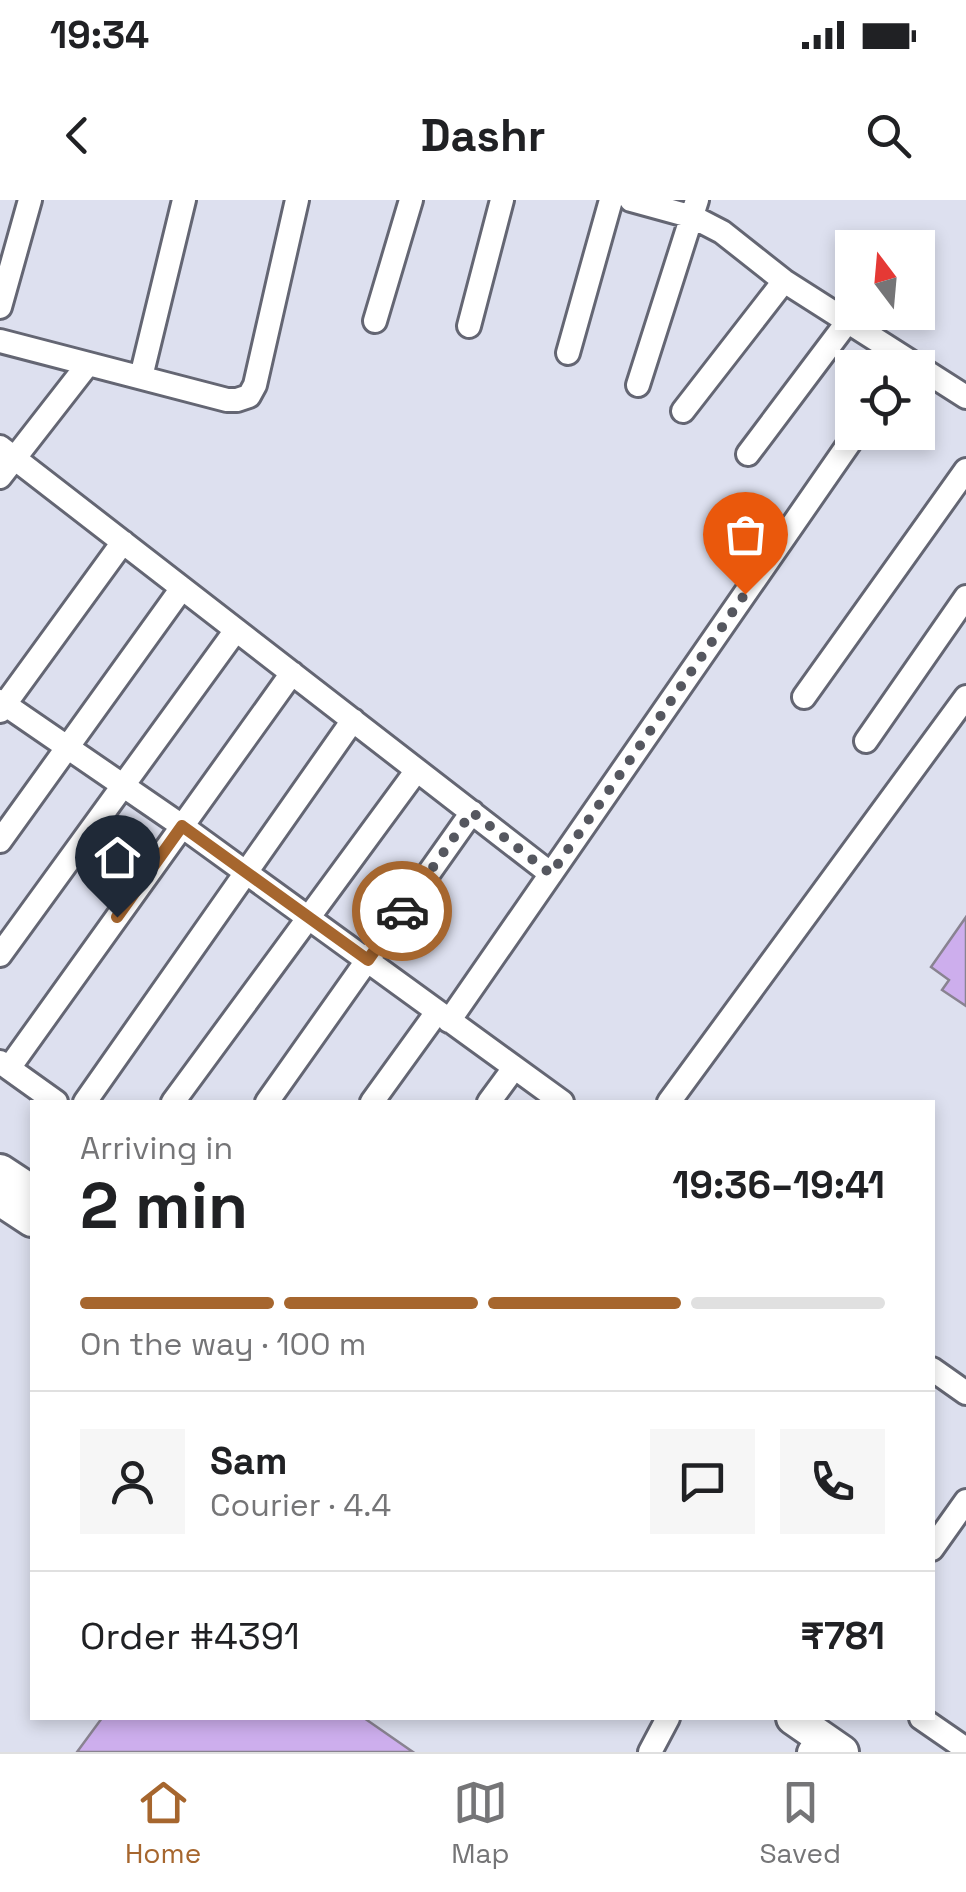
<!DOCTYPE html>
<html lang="en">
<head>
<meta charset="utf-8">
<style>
	body { margin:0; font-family:"Space Grotesk",sans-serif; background:#f6f6f6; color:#202124; height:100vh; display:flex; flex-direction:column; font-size:38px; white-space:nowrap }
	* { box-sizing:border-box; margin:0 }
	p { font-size:32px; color:#757577 }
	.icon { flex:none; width:55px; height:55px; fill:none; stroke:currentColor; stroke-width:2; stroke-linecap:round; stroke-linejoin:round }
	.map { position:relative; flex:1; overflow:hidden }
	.drawer { position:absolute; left:30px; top:900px; width:905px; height:620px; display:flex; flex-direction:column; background:#fff; border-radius:0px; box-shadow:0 5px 15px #0003 }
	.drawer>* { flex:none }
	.needle { width:65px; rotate:344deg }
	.tools { position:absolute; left:835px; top:30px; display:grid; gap:20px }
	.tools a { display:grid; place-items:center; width:100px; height:100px; border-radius:0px; background:#fff; box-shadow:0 5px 15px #0003; font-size:50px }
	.pin { position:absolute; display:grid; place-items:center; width:85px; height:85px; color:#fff; margin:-102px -42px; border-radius:50% 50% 50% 0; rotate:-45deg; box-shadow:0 0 10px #0007 }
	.pin .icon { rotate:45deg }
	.courier { position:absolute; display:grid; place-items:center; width:100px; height:100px; margin:-50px; border:8px solid #a6662e; border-radius:50%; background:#fff; color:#222; box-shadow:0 2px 12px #0007 }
	.head em { font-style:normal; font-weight:700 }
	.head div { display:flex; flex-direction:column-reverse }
	.head { display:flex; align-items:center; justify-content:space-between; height:170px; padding:0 50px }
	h1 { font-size:65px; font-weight:700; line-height:75px }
	.bar { display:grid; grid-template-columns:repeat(4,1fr); gap:15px 10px; align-content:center; height:120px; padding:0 50px }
	.bar i { height:12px; border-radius:8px; background:#e0e0e0 }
	.bar .active { background:#a6662e }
	.bar p { grid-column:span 4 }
	.line { display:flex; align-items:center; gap:25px; padding:0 50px; border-top:2px solid #e0e0e0 }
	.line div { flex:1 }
	.round { display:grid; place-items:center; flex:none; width:105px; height:105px; border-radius:0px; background:#f6f6f6 }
	.status { display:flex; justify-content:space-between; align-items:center; height:70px; padding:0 50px; background:#fff; direction:ltr }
	.status svg { height:28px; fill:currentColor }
	header { display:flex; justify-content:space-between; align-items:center; height:130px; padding:0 50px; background:#fff; font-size:45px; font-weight:700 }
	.tab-bar { display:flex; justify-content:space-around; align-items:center; height:140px; border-top:2px solid #e0e0e0; background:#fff; font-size:28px; color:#757577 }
	.tab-bar a { display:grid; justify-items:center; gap:5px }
	.tab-bar .active { color:#a6662e }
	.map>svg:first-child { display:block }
	.building { fill:#cdaeed; stroke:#898391; stroke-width:2.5 }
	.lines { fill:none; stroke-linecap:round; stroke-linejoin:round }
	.street-casing { stroke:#646673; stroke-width:28 }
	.secondary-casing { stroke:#646673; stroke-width:38 }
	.street { stroke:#fff; stroke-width:22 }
	.secondary { stroke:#fff; stroke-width:32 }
	.done { stroke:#55575f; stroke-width:10; stroke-dasharray:0 18 }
	.route { stroke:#a6662e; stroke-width:12 }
</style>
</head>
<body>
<div class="status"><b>19:34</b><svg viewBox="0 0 49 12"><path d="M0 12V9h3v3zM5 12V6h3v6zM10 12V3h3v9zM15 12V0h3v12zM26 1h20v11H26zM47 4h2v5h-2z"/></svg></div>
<header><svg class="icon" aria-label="back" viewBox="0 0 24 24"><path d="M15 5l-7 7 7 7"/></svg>Dashr<svg class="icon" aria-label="search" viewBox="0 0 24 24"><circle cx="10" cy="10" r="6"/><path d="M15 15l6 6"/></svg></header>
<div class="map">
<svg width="966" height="1552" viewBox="0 0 966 1552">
	<rect width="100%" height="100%" fill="#dde0ef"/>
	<path class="building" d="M966 717V806L942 790 949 780 931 767Z
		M102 1518H364L413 1552H77Z"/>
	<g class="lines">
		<g class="street-casing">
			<path id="street" d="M631 0 693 17 722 32 784 81 966 197
				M0 107 30 0
				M375 121 411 0
				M469 126 502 0
				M0 141 227 200H237L249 196 255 185 297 0
				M568 153 611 0
				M141 177 184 0
				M638 185 697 0
				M683 211 784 81
				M0 247 551 674
				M748 254 848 121
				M0 277 88 164
				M804 497 966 270
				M0 501 182 626 562 902
				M0 511 123 342
				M866 541 966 397
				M0 641 182 388
				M0 755 236 430
				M449 821 857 232
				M0 862 56 902
				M9 868 292 473
				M85 902 353 520
				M173 902 417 570
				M267 902 472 612
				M372 902 437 812
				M489 902 514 868
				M669 902 966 497
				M932 1169 966 1193
				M932 1349 966 1301
				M921 1518 966 1549
				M650 1552 668 1518
				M809 1552 810 1550"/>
		</g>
		<g class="secondary-casing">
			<path id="secondary" d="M0 971 32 992
				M0 999 32 1020
				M793 1518 842 1552"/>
		</g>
		<use href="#street" class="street"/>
		<use href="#secondary" class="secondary"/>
	</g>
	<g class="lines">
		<path class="done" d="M402 711 472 612 551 674 745 394"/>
		<path class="route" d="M117 717 182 626 368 760 402 711"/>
	</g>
</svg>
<div class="tools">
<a><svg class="needle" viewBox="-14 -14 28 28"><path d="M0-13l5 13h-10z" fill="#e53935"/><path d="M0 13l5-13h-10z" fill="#757577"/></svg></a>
<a><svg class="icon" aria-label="locate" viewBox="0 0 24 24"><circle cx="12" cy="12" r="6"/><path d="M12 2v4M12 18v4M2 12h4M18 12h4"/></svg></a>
</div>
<div class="pin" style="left:745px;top:394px;background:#ea580c"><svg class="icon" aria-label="bag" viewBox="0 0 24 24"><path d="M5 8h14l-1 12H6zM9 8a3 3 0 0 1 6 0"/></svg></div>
<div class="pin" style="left:117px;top:717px;background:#1f2937"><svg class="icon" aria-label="home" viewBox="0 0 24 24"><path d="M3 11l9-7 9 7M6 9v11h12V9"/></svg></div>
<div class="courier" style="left:402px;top:711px"><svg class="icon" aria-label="car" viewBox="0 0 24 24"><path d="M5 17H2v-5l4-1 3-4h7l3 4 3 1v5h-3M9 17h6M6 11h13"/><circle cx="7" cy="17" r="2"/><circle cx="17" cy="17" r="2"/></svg></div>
<section class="drawer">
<div class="head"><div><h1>2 min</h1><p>Arriving in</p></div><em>19:36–19:41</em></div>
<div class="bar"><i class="active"></i><i class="active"></i><i class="active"></i><i></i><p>On the way · 100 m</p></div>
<div class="line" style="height:180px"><a class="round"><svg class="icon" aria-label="person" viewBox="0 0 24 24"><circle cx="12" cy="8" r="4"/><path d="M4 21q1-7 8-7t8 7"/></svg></a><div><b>Sam</b><p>Courier · 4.4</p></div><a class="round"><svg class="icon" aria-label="chat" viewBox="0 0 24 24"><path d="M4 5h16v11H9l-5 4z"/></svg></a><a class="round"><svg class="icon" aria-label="phone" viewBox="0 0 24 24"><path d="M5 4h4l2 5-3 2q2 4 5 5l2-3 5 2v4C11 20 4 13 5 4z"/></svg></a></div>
<div class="line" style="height:130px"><div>Order #4391</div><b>₹781</b></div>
</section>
</div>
<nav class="tab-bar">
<a class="active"><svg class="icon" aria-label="home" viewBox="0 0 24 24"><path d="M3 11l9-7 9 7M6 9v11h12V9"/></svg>Home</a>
<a><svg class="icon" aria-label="map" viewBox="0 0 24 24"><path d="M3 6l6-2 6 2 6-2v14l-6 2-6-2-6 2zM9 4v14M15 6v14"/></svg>Map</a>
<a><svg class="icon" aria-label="saved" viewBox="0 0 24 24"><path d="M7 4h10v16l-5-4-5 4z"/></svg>Saved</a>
</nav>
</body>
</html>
